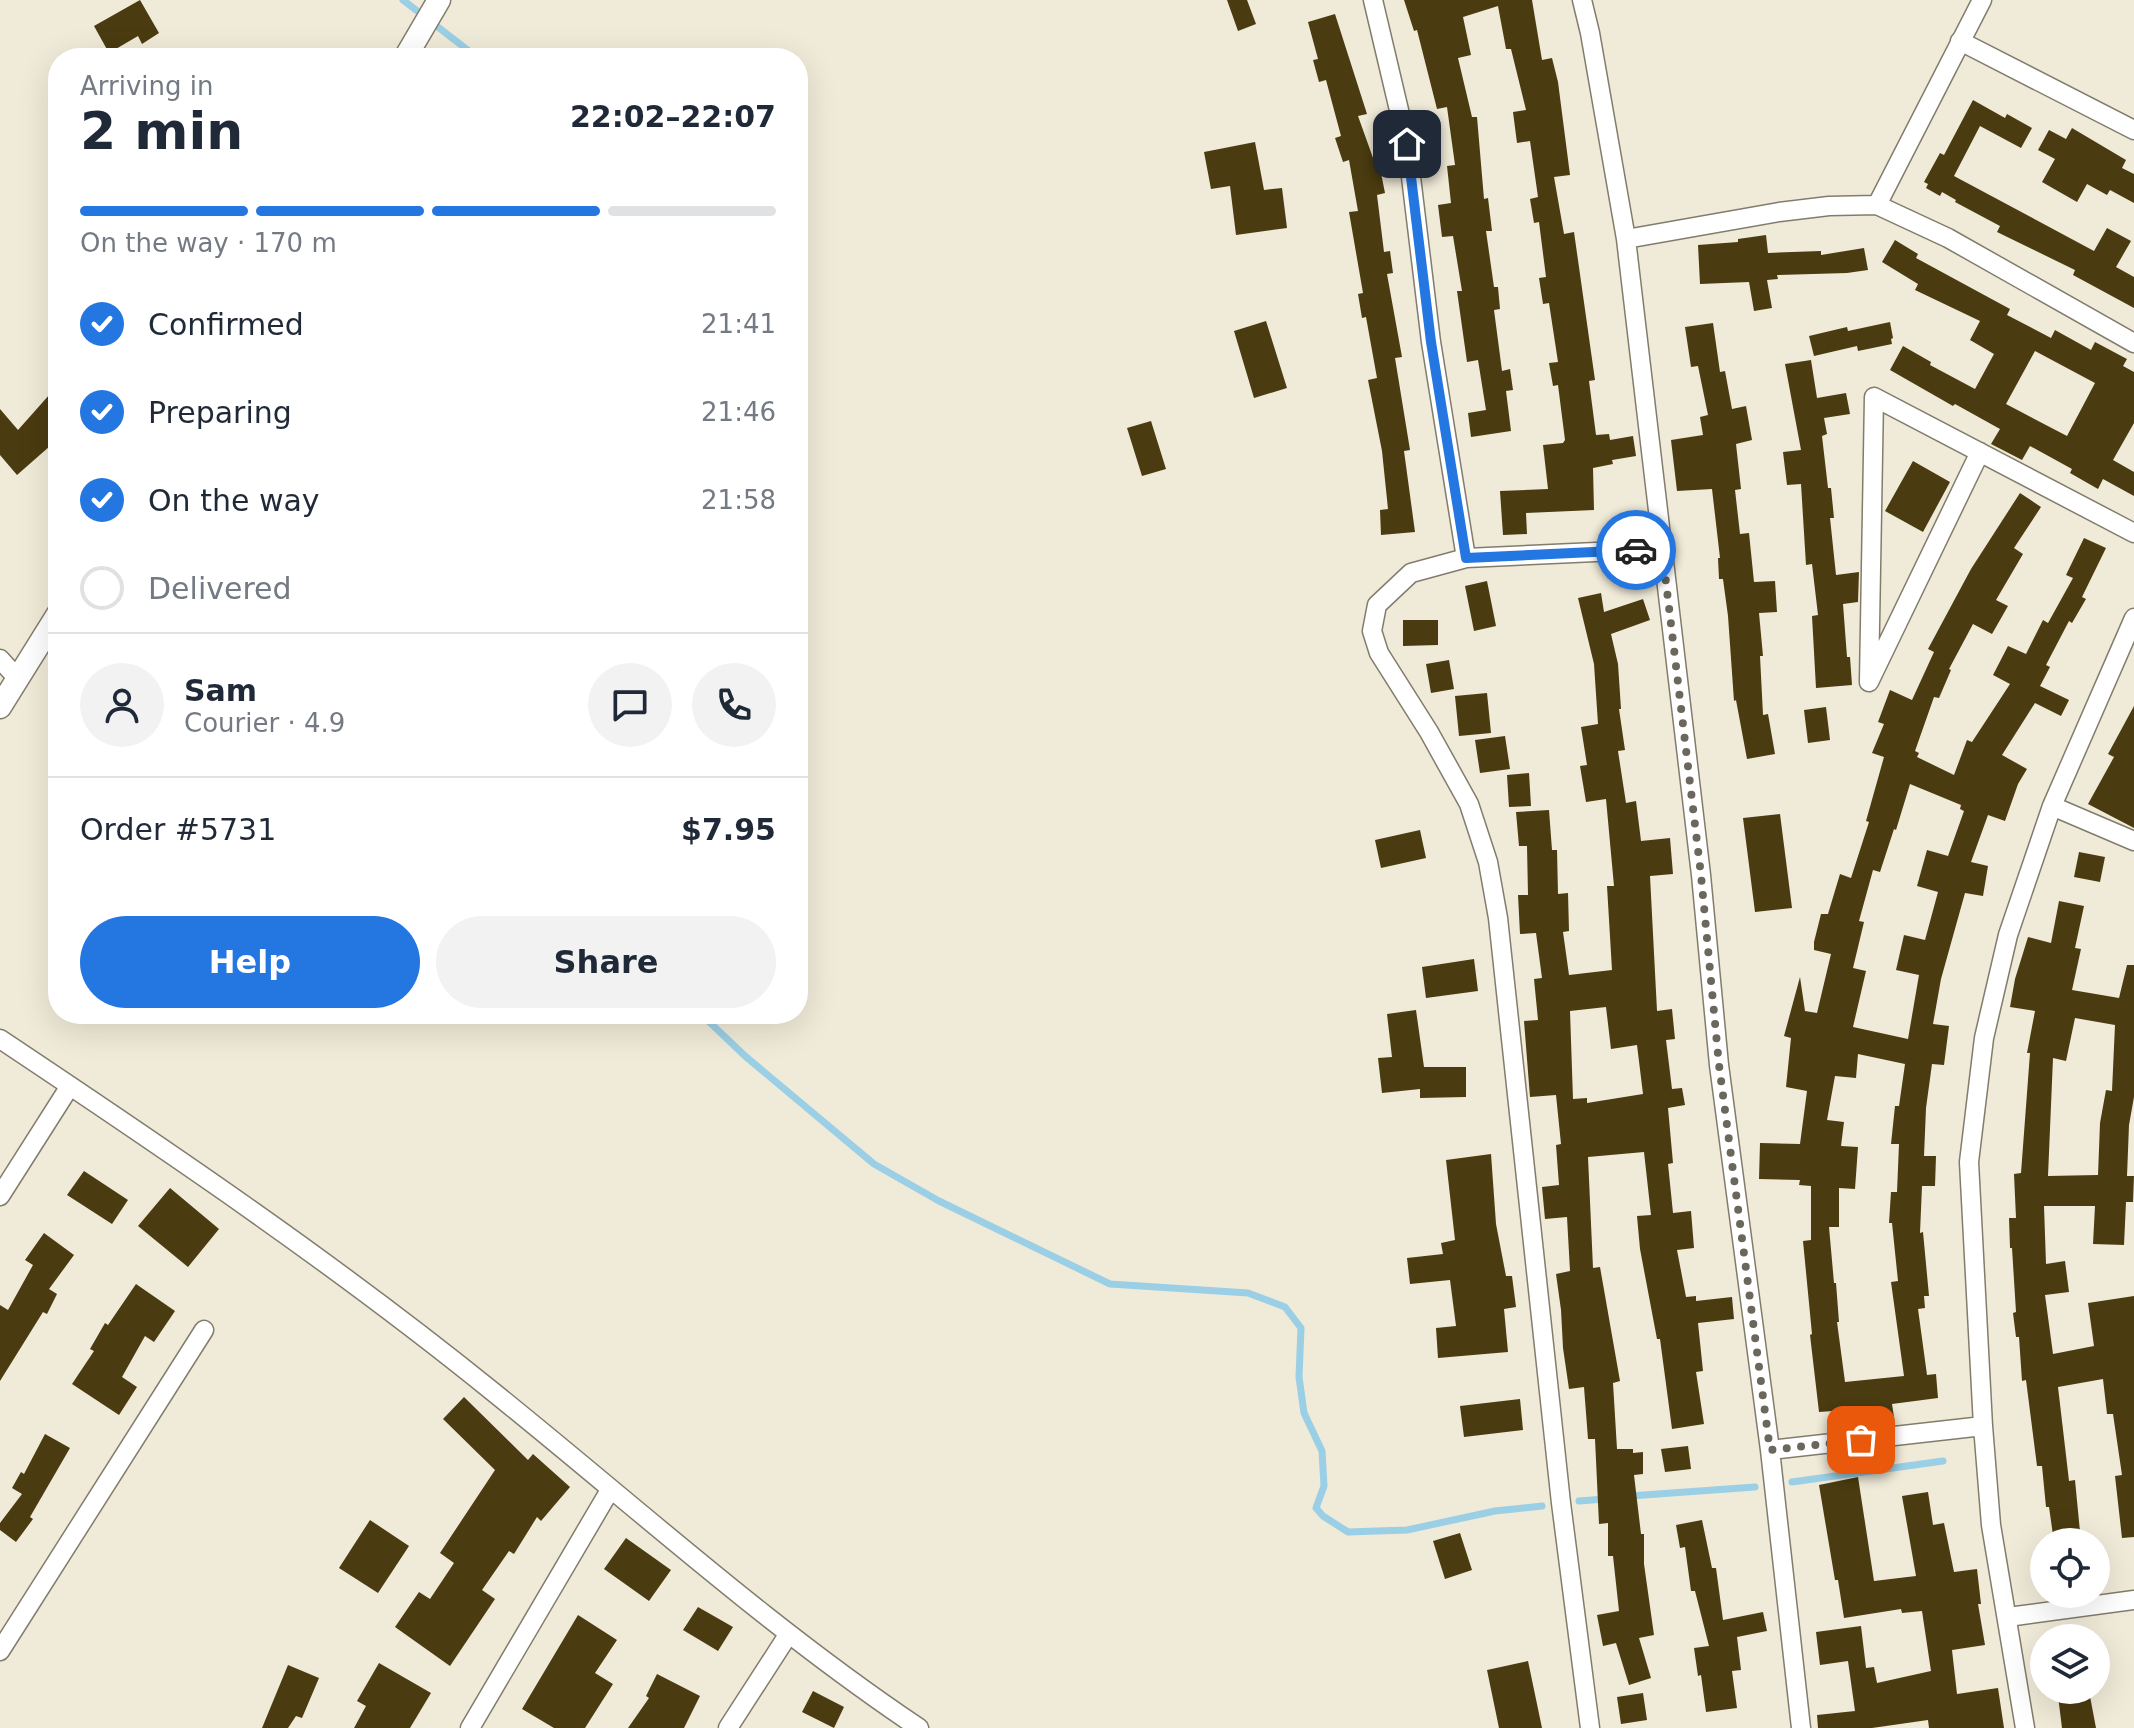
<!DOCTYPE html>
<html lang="en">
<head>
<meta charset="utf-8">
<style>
	body { margin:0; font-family:"DejaVu Sans",sans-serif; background:#f2f2f3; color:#1f2937; height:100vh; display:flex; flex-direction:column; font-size:30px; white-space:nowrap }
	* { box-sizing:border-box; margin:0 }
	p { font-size:26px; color:#747a83 }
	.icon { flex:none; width:44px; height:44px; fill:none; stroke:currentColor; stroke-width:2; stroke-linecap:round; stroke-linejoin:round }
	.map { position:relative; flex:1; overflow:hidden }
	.sheet { position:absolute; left:48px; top:48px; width:760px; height:976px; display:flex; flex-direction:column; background:#fff; border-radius:32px; box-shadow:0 8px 32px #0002 }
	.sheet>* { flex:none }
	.controls { position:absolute; left:2030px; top:1528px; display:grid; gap:16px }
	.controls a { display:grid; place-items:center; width:80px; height:80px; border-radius:50%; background:#fff; box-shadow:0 8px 32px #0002; font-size:40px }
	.pin { position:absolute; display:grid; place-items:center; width:68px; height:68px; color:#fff; margin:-34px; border-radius:16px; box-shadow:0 4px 12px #0006 }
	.courier { position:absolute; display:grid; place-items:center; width:80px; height:80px; margin:-40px; border:6px solid #2476e1; border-radius:50%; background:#fff; color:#222; box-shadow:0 2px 10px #0007 }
	.head em { font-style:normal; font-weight:700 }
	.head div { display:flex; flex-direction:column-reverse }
	.head { display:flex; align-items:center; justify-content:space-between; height:136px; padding:0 32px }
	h1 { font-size:52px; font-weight:700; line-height:60px }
	.bar { display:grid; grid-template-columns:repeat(4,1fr); gap:12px 8px; align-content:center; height:96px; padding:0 32px }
	.bar i { height:10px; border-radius:6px; background:#e0e1e3 }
	.bar .on { background:#2476e1 }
	.bar p { grid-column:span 4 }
	.line { display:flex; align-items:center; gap:20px; padding:0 32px; border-top:2px solid #e0e1e3 }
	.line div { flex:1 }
	.round { display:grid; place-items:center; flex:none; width:84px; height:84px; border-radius:42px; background:#f2f2f3 }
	ol { padding:0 32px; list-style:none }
	li { display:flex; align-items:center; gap:24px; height:88px }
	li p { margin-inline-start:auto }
	li .icon { padding:8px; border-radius:50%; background:#2476e1; color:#fff; stroke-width:4 }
	li:last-child { color:#747a83 }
	li i { width:44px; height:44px; border:4px solid #e0e1e3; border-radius:50% }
	.cta { display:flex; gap:16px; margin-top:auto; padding:16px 32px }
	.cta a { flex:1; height:92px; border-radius:48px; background:#2476e1; color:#fff; font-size:32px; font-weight:700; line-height:92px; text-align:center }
	.cta a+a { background:#f2f2f3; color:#1f2937 }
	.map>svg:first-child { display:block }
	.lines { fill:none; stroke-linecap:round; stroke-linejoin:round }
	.stream { stroke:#9acfe5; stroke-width:7 }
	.building { fill:#4a3b10; fill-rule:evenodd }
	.minor-casing { stroke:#827c6c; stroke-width:21 }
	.tertiary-casing { stroke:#827c6c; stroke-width:25 }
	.minor { stroke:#fff; stroke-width:18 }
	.tertiary { stroke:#fff; stroke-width:22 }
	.done { stroke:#6b675d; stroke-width:8; stroke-dasharray:0 14.4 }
	.route { stroke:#2476e1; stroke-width:10 }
</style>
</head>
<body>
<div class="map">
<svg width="2134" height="1728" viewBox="0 0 2134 1728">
	<rect width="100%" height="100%" fill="#f0ead8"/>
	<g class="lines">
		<path class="stream" d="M403 0 474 55V58
			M701 1014 745 1056 874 1164 939 1201 1110 1284 1248 1293 1285 1307 1301 1328 1299 1377 1304 1413 1322 1451 1324 1486 1316 1508 1323 1516 1348 1532 1407 1530 1495 1511 1542 1506
			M1792 1482 1943 1461
			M1630 1496 1755 1487
			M1579 1501 1605 1499"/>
	</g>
	<path class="building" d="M140 0 159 33 142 44 138 36 109 53 94 26Z
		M1227 0H1247L1256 24 1238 31Z
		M1404 0H1532L1542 60 1552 58 1558 82 1570 175 1554 177 1564 234 1574 232 1595 380 1589 381 1596 435 1609 434 1610 440 1633 436 1636 456 1612 460 1613 464 1593 468 1594 510 1526 513 1527 534 1503 535 1500 491 1548 489 1543 445 1563 443 1565 440 1558 385 1553 386 1549 363 1558 362 1549 303 1543 304 1539 278 1546 277 1539 222 1534 223 1530 199 1538 197 1530 141 1517 143 1513 112 1526 110 1511 49H1506L1498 6 1463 17 1471 55 1458 58 1472 117H1477L1484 199 1488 198 1492 231H1486L1494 287H1498L1500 309 1494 310 1502 371 1510 369 1513 390 1506 391 1511 431 1471 437 1468 413 1486 410 1478 360 1467 362 1457 291H1462L1453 236 1442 237 1438 205 1451 203 1447 166 1455 165 1447 107 1437 109 1417 30 1414 31Z
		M1335 14 1367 114 1358 116 1377 169 1380 168 1385 193 1377 195 1384 252 1390 251 1393 273 1387 274 1402 357 1395 358 1410 450 1404 451 1415 532 1381 535 1380 510 1388 509 1382 451 1368 380 1377 378 1366 317 1362 318 1358 294 1363 293 1349 212 1358 211 1349 160 1343 162 1335 138 1341 136 1326 80 1319 82 1313 60 1318 59 1308 22Z
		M1973 100 2005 118 2007 114 2032 128 2021 148 1980 126 1954 176 2094 251 2107 228 2131 241 2116 267 2134 277V308L2073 275 2075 270 1997 232 2000 226 1955 202 1956 200 1942 192 1940 196 1926 188 1928 184 1924 182 1940 153 1944 155Z
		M2072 128 2126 160 2122 168 2134 174V203L2110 190 2107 195 2087 184 2077 202 2042 182 2055 159 2038 150 2049 130 2066 139Z
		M1255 142 1264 190 1282 188 1287 228 1236 235 1230 186 1211 189 1204 152Z
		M1766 235 1768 253 1821 251V255L1864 248 1868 270 1847 273 1777 275 1778 279 1767 280 1772 308 1754 311 1749 282 1700 284 1698 245 1738 242V239Z
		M1895 240 1918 254 1916 258 2010 309 2007 315 2051 338 2055 330 2091 350 2095 342 2127 359 2123 366 2134 372V423L2113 460 2134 472V496L2103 479 2098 489 2070 473 2072 469 2030 446 2022 460 1991 444 2000 429 1955 404 1953 406 1890 370 1903 346 1931 362 1930 365 1975 389 1994 354 1970 340 1980 321 1915 290 1918 284 1882 262ZM2035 351 2095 383 2067 436 2006 404Z
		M1266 321 1287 388 1254 398 1234 331Z
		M1890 322 1893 338 1891 339 1892 344 1858 351 1857 346 1814 356 1809 336 1847 327 1848 331Z
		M1713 323 1720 372 1725 371 1732 409 1746 406 1752 440 1736 444 1741 489 1735 490 1740 534 1749 533 1754 582 1775 581 1777 612 1759 613 1763 656H1760L1763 715 1768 714 1775 754 1747 759 1736 700 1734 701 1728 616 1723 579H1719L1718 558H1720L1712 489 1677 491 1671 440 1703 435 1700 417 1708 415 1698 366 1691 367 1685 327Z
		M1811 360 1817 398 1846 393 1850 414 1824 418 1827 434 1822 436 1828 488H1831L1834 518H1830L1836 575 1859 572 1858 602 1843 604 1847 657H1850L1852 685 1816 688 1812 616 1818 615 1812 564 1806 565 1801 484 1787 485 1783 452 1801 450 1785 364Z
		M58 385V439L17 475 0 455V409L18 430Z
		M1151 421 1166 469 1142 476 1127 428Z
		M1913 461 1950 482 1923 532 1885 511Z
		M2020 493 2041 507 2014 548 2023 554 1996 600 2008 606 1992 634 1973 624 1949 669 1951 670 1939 698 1934 697 1915 751 1919 753 1917 757 1954 775 1967 740 1972 742 2010 684 1993 675 2008 646 2026 654 2043 620 2048 623 2073 578 2066 575 2084 538 2106 548 2082 597 2086 599 2072 623 2069 621 2046 665 2050 667 2040 686 2069 700 2061 716 2035 703 2002 755 2027 769 2018 784 2005 821 1988 815 1971 862 1988 866 1983 896 1965 893 1941 979 1933 1024 1949 1026 1944 1065 1932 1064 1926 1108 1924 1156H1936L1935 1186H1922L1920 1233 1923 1232 1929 1296H1924L1925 1308 1918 1309 1927 1375 1936 1374 1938 1398 1892 1404 1894 1417 1877 1419 1875 1408 1819 1412 1810 1335 1812 1334 1803 1241 1811 1240V1186L1799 1185 1800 1180 1759 1179 1760 1143 1800 1144 1807 1091 1786 1087 1791 1038 1784 1036 1800 977 1805 1011 1817 1013 1831 954 1814 950V942L1821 914H1828L1840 874 1851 878 1869 822 1866 821 1884 757 1872 753 1884 724 1878 722 1890 690 1912 700 1934 652 1928 649 1971 569ZM1910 784 1961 805 1960 809 1964 811 1948 856 1927 850 1917 886 1938 892 1925 940 1904 935 1896 970 1919 975 1908 1039 1853 1027 1866 971 1853 968 1864 922 1859 921 1873 870 1880 872 1894 829 1896 830ZM1858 1054 1905 1064 1899 1106H1895L1891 1144H1899L1897 1192H1891L1889 1223H1892L1898 1281 1891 1282 1904 1376 1845 1382 1837 1322H1839L1836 1283H1834L1829 1227H1839V1188L1855 1189 1858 1147 1841 1146 1844 1122 1827 1120 1835 1076 1856 1078Z
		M1487 581 1496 626 1474 631 1465 586Z
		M1601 593 1604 612 1643 599 1650 620 1611 634 1618 664 1621 709H1619L1625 750 1618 751 1626 803 1636 801 1641 841 1670 838 1673 874 1650 876 1657 1011 1672 1009 1675 1039 1666 1040 1672 1089 1682 1088 1685 1105 1668 1108 1673 1163 1668 1164 1673 1213 1691 1211 1694 1248 1677 1250 1686 1297 1696 1296V1301L1732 1297 1734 1319 1698 1323 1703 1371 1696 1372 1704 1424 1672 1429 1660 1339H1657L1640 1249 1637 1216 1651 1215 1644 1152 1588 1157 1593 1268 1600 1267 1620 1381 1613 1383 1617 1449H1633V1453L1643 1452V1474L1634 1475 1641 1534H1644V1564L1654 1635 1639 1638 1651 1678 1629 1685 1616 1643 1603 1646 1597 1615 1619 1611 1613 1556H1608V1523L1599 1524 1595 1439H1588L1584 1387 1569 1389 1563 1348 1561 1310 1556 1274 1570 1271 1567 1217 1545 1219 1542 1187 1559 1185 1556 1145 1561 1144 1556 1095 1530 1097 1524 1021 1538 1020 1534 979 1542 978 1536 933 1520 934 1518 895H1528L1527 846H1519L1516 812 1549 810 1552 850H1557L1558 894 1568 893 1569 931 1563 932 1569 975 1612 970 1607 886H1614L1606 799 1586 802 1580 766 1587 765 1581 727 1598 724 1594 664 1578 598ZM1606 1007 1611 1049 1637 1045 1643 1094 1587 1103V1098L1573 1099 1570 1011Z
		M1403 620H1438V645L1403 646Z
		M1449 660 1454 689 1431 693 1426 664Z
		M1487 693 1491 733 1459 736 1455 696Z
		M2134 706V828L2088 804 2114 757 2108 754Z
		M1826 707 1830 740 1808 743 1804 710Z
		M1505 736 1510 769 1480 773 1475 740Z
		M1529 773 1531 806 1509 807 1507 775Z
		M1780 814 1792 908 1755 912 1743 818Z
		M1420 830 1426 858 1381 868 1375 840Z
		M2079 852 2105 857 2100 882 2074 877Z
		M2059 901 2084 906 2075 948 2081 949 2072 990 2119 998 2127 965H2134V1097L2129 1125 2127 1176H2134L2133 1202H2126L2124 1245 2093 1244 2095 1206H2044L2046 1264 2065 1261 2069 1292 2045 1295 2053 1354 2094 1346 2088 1303 2134 1296V1537L2122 1538 2115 1476 2122 1475 2113 1414H2107L2103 1379 2058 1387 2069 1481 2075 1480 2081 1542H2054L2049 1507H2046L2042 1466H2037L2026 1380 2022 1381 2019 1337H2016L2013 1313 2016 1312 2012 1248H2010L2009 1218H2016L2014 1174 2021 1173 2030 1053H2027L2035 1011 2010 1007 2015 979 2028 937 2051 943ZM2075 1018 2115 1025 2112 1091 2106 1090 2100 1123 2098 1175 2048 1176 2053 1058 2066 1061Z
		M1474 959 1478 991 1426 998 1422 967Z
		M1416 1010 1424 1067H1466V1097L1420 1098V1089L1382 1093 1378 1058 1392 1057 1387 1014Z
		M1491 1154 1496 1224 1506 1276H1512L1516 1307 1504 1309 1508 1352 1438 1358 1436 1328 1456 1326 1450 1280 1410 1284 1407 1258 1443 1254 1441 1243 1455 1240 1446 1160Z
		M84 1171 128 1200 112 1224 67 1195Z
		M170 1188 219 1229 188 1267 138 1226Z
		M44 1233 74 1255 49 1289 57 1294 47 1314 43 1312 0 1381V1305L8 1310 33 1265 25 1260Z
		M136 1284 175 1311 154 1342 145 1336 122 1377 137 1387 119 1415 72 1384 94 1351 90 1349 105 1323 108 1325Z
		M464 1397 528 1460 533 1454 570 1487 541 1521 537 1517 514 1554 509 1551 482 1590 495 1599 450 1666 395 1627 419 1592 430 1599 454 1563 440 1553 495 1470 443 1419Z
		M1520 1399 1523 1430 1464 1437 1460 1406Z
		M45 1434 70 1448 30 1517 33 1519 16 1542 0 1530V1523L22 1494 12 1488 21 1472 24 1474Z
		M1688 1446 1691 1469 1665 1472 1661 1449Z
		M1858 1477 1874 1581 1916 1576 1902 1496 1928 1492 1933 1525 1944 1523 1954 1572 1977 1569 1981 1604H1978L1985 1645 1952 1650 1957 1694 1998 1688 2004 1728H1929L1928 1720 1872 1728H1818L1817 1715 1855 1711 1848 1661 1820 1665 1816 1632 1861 1626 1866 1668 1874 1667 1877 1683 1931 1671 1922 1611 1902 1613 1901 1609 1844 1618 1838 1580H1835L1819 1485Z
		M370 1520 409 1546 378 1593 339 1568Z
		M1702 1520 1712 1568H1716L1723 1620 1763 1612 1767 1631 1737 1637 1741 1670 1732 1671 1737 1708 1706 1712 1701 1675 1698 1676 1694 1648 1709 1646 1695 1591H1691L1685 1547 1680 1548 1676 1525Z
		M1460 1533 1472 1570 1445 1579 1433 1541Z
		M626 1538 671 1570 649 1601 604 1569Z
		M698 1607 733 1627 718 1651 683 1630Z
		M578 1615 617 1640 595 1673 613 1684 585 1728H554L522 1709Z
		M1528 1661 1542 1728H1499L1487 1670Z
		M379 1663 431 1693 410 1728H354L366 1706 357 1701Z
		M288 1665 319 1678 302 1718 296 1716 288 1728H262Z
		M657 1674 700 1696 684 1728H628L649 1698 646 1696Z
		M813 1691 844 1707 834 1728 802 1712Z
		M2089 1691 2096 1728H2062L2058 1696Z
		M1643 1693 1647 1720 1621 1724 1617 1697Z"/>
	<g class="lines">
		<g class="minor-casing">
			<path id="minor" d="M1373 0 1407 144 1431 342 1466 558
				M1582 0 1590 33 1626 239 1701 875 1719 1065 1770 1450 1801 1728
				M1960 41 2134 130
				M1877 205 1982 0
				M1626 239 1779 212 1829 206 1877 205 1948 238 2134 343
				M1980 452 1869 682 1874 397 2134 533
				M0 659 18 679
				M2052 806 2134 841
				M0 1039C168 1151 335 1264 492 1391 634 1505 768 1627 919 1728
				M0 1196 70 1086
				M1770 1450 1983 1426
				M2008 1617 2134 1600
				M0 1651 204 1330
				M470 1728 610 1490
				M728 1728 788 1635
				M1590 1728 1561 1503 1498 918 1488 862 1469 804 1429 732 1379 653 1372 631 1377 605 1411 573 1466 558 1662 549
				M2025 1728 1991 1525 1983 1426 1969 1162 1984 1038 2008 935 2052 806 2134 618"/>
		</g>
		<g class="tertiary-casing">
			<path id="tertiary" d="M405 58 439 0
				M0 707 58 614"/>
		</g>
		<use href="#minor" class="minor"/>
		<use href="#tertiary" class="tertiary"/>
	</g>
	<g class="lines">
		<path class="done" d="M1636 550 1662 549 1701 875 1719 1065 1770 1450 1861 1440"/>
		<path class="route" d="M1407 144 1431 342 1466 558 1636 550"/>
	</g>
</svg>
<div class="controls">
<a><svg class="icon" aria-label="locate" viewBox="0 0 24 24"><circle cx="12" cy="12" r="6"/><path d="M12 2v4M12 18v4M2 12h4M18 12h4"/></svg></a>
<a><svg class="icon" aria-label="layers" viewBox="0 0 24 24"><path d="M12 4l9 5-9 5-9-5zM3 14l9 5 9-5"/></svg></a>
</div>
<div class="pin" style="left:1861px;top:1440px;background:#ea580c"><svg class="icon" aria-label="bag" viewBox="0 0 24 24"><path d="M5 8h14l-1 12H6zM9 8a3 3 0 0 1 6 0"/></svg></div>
<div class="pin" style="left:1407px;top:144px;background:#1f2937"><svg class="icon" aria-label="home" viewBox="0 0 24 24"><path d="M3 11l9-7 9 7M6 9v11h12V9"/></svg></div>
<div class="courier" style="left:1636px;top:550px"><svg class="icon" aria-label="car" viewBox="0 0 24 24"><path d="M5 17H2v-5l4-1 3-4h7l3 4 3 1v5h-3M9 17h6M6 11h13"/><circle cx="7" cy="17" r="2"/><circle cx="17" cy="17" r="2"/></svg></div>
<section class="sheet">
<div class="head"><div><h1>2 min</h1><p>Arriving in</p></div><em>22:02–22:07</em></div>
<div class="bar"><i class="on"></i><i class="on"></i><i class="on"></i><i></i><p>On the way · 170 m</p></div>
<ol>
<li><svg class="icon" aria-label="check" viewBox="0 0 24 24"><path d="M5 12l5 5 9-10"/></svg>Confirmed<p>21:41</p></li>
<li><svg class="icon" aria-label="check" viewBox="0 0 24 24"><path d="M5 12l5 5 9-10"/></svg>Preparing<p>21:46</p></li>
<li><svg class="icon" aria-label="check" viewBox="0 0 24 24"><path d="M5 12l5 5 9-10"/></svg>On the way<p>21:58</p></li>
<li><i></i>Delivered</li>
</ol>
<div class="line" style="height:144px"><a class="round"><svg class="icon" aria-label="person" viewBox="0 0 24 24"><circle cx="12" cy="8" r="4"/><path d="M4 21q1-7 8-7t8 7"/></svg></a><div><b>Sam</b><p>Courier · 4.9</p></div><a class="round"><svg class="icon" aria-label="chat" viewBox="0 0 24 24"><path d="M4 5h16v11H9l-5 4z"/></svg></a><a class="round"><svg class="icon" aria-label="phone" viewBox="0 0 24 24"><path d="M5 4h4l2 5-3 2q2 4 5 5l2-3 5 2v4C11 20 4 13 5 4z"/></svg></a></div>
<div class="line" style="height:104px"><div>Order #5731</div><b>$7.95</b></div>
<div class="cta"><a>Help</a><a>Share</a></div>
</section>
</div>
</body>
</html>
